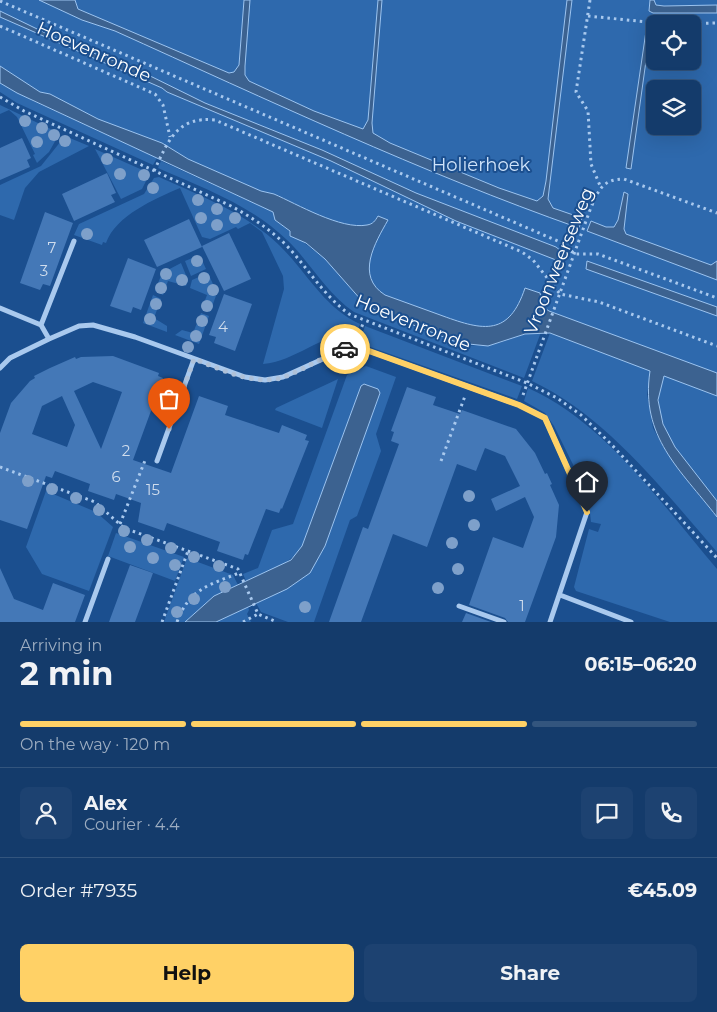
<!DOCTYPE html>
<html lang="en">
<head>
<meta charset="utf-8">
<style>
	body { margin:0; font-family:Montserrat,sans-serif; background:#1d4271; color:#f1f3f6; height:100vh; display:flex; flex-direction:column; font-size:19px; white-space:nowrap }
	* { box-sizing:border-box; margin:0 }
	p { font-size:16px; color:#9dadc1 }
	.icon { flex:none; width:28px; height:28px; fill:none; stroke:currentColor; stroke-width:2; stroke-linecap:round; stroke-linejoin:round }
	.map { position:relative; height:622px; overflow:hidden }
	.side { display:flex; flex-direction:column; background:#143b6b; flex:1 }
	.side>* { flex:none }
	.tools { position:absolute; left:646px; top:15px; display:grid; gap:10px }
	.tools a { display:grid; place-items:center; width:55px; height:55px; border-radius:8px; background:#143b6b; box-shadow:0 5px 20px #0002,0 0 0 1px #33557e; font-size:25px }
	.pin { position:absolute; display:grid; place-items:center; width:42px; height:42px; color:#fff; margin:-51px -21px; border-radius:50% 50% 50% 0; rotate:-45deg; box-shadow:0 0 5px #0007 }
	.pin .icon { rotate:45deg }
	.courier { position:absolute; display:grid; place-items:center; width:50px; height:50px; margin:-25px; border:4px solid #ffd166; border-radius:50%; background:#fff; color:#222; box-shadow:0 1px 6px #0007 }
	.headline em { font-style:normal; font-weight:700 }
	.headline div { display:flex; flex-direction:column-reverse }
	.headline { display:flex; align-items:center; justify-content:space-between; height:85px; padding:0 20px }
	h1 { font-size:32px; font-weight:700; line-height:38px }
	.bar { display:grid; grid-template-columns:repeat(4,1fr); gap:8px 5px; align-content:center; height:60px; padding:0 20px }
	.bar i { height:6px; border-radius:4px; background:#33557e }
	.bar .current { background:#ffd166 }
	.bar p { grid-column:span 4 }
	.line { display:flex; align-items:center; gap:12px; padding:0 20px; border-top:1px solid #33557e }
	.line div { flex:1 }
	.round { display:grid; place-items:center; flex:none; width:52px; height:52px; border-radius:8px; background:#1d4271 }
	.action { display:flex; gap:10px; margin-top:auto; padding:10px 20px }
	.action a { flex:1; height:58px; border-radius:8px; background:#ffd166; color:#111; font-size:20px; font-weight:700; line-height:58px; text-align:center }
	.action a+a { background:#1d4271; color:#f1f3f6 }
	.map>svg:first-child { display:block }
	.green { fill:#2e69ad; fill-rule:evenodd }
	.water { fill:#3c6290; stroke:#9cc4f0 }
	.building { fill:#4478b7; fill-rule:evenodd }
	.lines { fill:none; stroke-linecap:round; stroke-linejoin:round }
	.path { stroke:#a9c9ee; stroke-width:3; stroke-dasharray:2.5 4; stroke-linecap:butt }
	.street { stroke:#a9c9ee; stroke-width:5 }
	.tree { fill:#7ea0ca }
	.done { stroke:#afc1d8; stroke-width:5; stroke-dasharray:0 9 }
	.route { stroke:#ffd166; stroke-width:6 }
	.labels { text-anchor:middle; stroke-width:4; stroke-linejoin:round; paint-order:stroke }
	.number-label { font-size:15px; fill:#d0dded }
	.street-label { font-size:18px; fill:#fff; stroke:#1b4f8f }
	.park-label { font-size:18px; fill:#cfe3fa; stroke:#1b4f8f }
</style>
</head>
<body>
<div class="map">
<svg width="717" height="622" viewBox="0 0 717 622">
	<rect width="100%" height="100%" fill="#1b4f8f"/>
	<path class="green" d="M0 0H717V381L542 320 474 340 376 299 281 210 0 73ZM655 24H692V61H655ZM655 89H692V126H655Z
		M0 83 33 101 157 158 153 165 17 103 0 92Z
		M0 105 57 132 58 136 49 152 38 162 37 163 33 155 35 154 17 117 9 110 0 114Z
		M65 136 89 146 39 172 25 188 14 220 0 215V185L41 166Z
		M95 149 147 172 148 177 142 189 121 199Z
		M161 161 273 212 275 220 325 259 362 301 394 319 468 346 499 343 525 334 541 332 524 378 354 312C326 293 311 263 287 240 251 205 203 188 158 168Z
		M159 177C201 196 246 213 279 245 307 272 323 307 360 324L356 334C322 332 297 361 263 364L284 289 283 276 262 232 250 223 238 229 236 227 210 239 202 237 180 188C155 199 116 215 106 243L103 242 102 245 74 235 79 224 144 194 154 178Z
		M197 256 201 258 206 269 191 276 185 261Z
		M181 263 188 280 186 286 168 281 163 295 155 291 162 273Z
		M208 273 217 293 210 312 202 308 207 295 190 288 192 280Z
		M153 295 161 299 154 318 167 326V332L143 323Z
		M201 313 209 316 199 344 175 335 182 330 193 333Z
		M365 326 522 386 517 399 359 343Z
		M550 333 651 371 647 394 653 428 664 448 717 517V552C664 491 606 416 532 381Z
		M366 366 396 377 376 434 381 451 357 516 350 520 314 622H288L261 612 256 603C290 587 308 580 325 546L380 393 378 389 361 386 302 546C291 565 266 572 246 581L243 574 258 568 272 530 293 524 347 375Z
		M663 375 717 396V501C689 465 645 425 663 375Z
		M338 379 322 428 275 410 276 408Z
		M528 388C604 421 664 507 717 569V622H670L576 591 574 587 589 529 598 532 601 524 591 522 588 495 554 426 545 413 524 401Z
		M46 491 96 512 113 527 89 591 42 574 26 547Z
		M116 533 184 557 175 581 108 556Z
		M187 558 233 575 238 585 214 596 185 622H164Z
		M248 607 249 610 247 614 251 622H216Z"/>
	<path class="water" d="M39 0H75L78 9 229 73 234 72 239 65 244 0H250L245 66V75L249 81 314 111 363 129 368 120 378 0H382L372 123 373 133 390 143 499 188 537 201 543 196 546 181 567 0H572L548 199 553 208 582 218 579 228C420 172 268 100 115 31L82 20Z
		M650 0H654L656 5 664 6 717 5V13H653L649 11Z
		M0 11 64 42 136 69 205 103 322 150 416 193 556 247 561 251V255L556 260 456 221 331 161 167 92 162 88 0 17Z
		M646 31 650 32 631 169 626 168Z
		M0 66 40 92 50 94 98 119 162 143 188 159 261 191 274 194C297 204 341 230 367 225 373 224 375 221 378 216L388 220C375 243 355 276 385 295 404 302 424 309 443 316 484 331 509 336 525 288L540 293 543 307 549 311 717 373V396L664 376 658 400 663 424 675 447 717 501V517C680 469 640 437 650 371L550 333 525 334 488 346 459 343 375 310 362 301 325 259 306 243 290 236V231L275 220 273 212 17 93 0 83Z
		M624 192 628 194 624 229 626 234 711 265 717 261V280L587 231 591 221 606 227H614L618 220Z
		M587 261 717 307V316L586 269Z
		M364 384 378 389 380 393 325 546 310 573 287 589 216 622H185L214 596 291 560 302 546 361 386Z"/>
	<path class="building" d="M22 138 31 158 27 160 30 167 0 180V148Z
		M107 173 116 193 111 195 115 202 74 221 62 194Z
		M45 212 73 223 50 286 43 284 40 290 20 283Z
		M189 219 202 247 157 267 144 240Z
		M229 233 251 279 224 291 202 246Z
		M128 258 156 269 141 310 133 307 131 313 110 306Z
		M224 294 252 304 235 351 214 343 216 337 209 335Z
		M113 356 159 373 158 376 163 378 133 460 171 473 199 396 228 406 225 415 279 433 282 425 307 435 305 440 309 441 282 509 281 508 279 513 266 509 248 555 245 554 243 560 217 551 220 542 167 523 164 531 138 522 141 503 116 494 114 500 88 491 90 484 55 471 52 478 46 476 27 529 0 520V433L11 403 30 381 35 378 34 376 50 368 75 357 76 359 81 357ZM93 382 122 392 101 449 74 391ZM62 396 75 425 67 447 32 434 42 406Z
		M407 387 436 397 433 405 460 414 462 410 516 429 535 453 545 474 547 473 552 484 550 485 559 505 556 537 525 622H508L505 618 469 605 493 537 523 548 534 517 525 497 496 511 491 499 520 486 505 456 485 448 476 471 457 464 427 547 393 534 361 622H329L363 527 368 529 399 444 391 441 394 432 391 431Z
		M130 565 153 573 148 587 135 622H109Z
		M0 568 14 599 43 610 53 583 85 595 75 622H0Z
		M466 613 491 622H462Z"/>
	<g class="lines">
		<path class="path" d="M590 0 576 92 588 111 591 164 601 188
			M0 1 560 242 575 254H598L717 298
			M588 16 667 24
			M680 24 717 23
			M0 26 155 94 163 105 170 137
			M0 97 24 111 231 206C251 217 270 229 287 246 308 268 323 295 349 314L527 383 557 398 581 415 611 444 717 558
			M154 171C168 142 176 116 215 120L522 252 533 260 560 294 599 302 717 346
			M357 339 364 321
			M523 395 590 210C598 191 602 179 624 179L717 213
			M441 461 465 396
			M0 467 95 502 124 528 238 569 258 614 277 622
			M120 524 146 458
			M162 622 188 551
			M177 622C189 589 209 585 239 573
			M243 622 258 614"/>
		<path class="street" d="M0 308 41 325 49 339
			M41 325 74 241
			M0 368 10 358 49 339 79 326 93 325 135 337 245 377 265 380 283 377 345 349 369 351 519 405 545 418 587 512 550 622
			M157 461 194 359
			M560 595 631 622
			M459 606 504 622
			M85 622 108 559"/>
	</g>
	<g class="tree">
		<circle cx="25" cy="121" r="6"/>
		<circle cx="42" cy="128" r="6"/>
		<circle cx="54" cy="135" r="6"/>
		<circle cx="65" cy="141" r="6"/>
		<circle cx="37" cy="142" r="6"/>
		<circle cx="107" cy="159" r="6"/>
		<circle cx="120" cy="174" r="6"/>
		<circle cx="144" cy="175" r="6"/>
		<circle cx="153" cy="188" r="6"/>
		<circle cx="198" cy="200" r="6"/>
		<circle cx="217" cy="209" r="6"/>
		<circle cx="201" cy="218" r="6"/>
		<circle cx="235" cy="218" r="6"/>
		<circle cx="217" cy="225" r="6"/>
		<circle cx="87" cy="234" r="6"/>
		<circle cx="197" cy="261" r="6"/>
		<circle cx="166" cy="274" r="6"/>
		<circle cx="204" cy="278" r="6"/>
		<circle cx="182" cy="280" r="6"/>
		<circle cx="161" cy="288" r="6"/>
		<circle cx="213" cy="290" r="6"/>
		<circle cx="156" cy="304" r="6"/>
		<circle cx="207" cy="306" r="6"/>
		<circle cx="150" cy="319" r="6"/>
		<circle cx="202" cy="321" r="6"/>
		<circle cx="196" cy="336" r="6"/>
		<circle cx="188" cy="347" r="6"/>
		<circle cx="28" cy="481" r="6"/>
		<circle cx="52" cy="489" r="6"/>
		<circle cx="469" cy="496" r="6"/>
		<circle cx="76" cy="498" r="6"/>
		<circle cx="99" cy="510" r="6"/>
		<circle cx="474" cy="525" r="6"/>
		<circle cx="124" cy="531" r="6"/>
		<circle cx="147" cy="540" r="6"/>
		<circle cx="452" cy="543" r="6"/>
		<circle cx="130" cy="547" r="6"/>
		<circle cx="171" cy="548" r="6"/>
		<circle cx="194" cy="557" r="6"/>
		<circle cx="153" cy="558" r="6"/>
		<circle cx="175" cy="565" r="6"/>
		<circle cx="219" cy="566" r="6"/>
		<circle cx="458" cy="569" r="6"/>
		<circle cx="225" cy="587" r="6"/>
		<circle cx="438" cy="588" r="6"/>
		<circle cx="194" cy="599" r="6"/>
		<circle cx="305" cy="607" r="6"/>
		<circle cx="177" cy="612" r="6"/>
	</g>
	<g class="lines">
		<path class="done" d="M169 429 194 359C221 369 255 387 284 377 305 369 324 356 345 349"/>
		<path class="route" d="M345 349 369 351 519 405 545 418 587 512"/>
	</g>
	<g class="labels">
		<g class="number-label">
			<text x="52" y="253">7</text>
			<text x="44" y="276">3</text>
			<text x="223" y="332">4</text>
			<text x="126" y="456">2</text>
			<text x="116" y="482">6</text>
			<text x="153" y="495">15</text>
			<text x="522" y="611">1</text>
		</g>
		<g class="street-label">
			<text transform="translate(94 52) rotate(24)" y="6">Hoevenronde</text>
			<text transform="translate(559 261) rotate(-68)" y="6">Vroonweerseweg</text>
			<text transform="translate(413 323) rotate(22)" y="6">Hoevenronde</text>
		</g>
		<g class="park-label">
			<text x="481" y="171">Holierhoek</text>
		</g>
	</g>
</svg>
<div class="tools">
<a><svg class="icon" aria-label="locate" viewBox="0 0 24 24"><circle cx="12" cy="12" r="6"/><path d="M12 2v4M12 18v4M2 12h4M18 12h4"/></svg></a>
<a><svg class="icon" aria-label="layers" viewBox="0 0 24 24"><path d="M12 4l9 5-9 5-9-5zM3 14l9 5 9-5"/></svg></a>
</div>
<div class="pin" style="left:169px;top:429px;background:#ea580c"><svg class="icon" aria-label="bag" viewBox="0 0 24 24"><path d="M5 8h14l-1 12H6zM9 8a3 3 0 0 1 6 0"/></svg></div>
<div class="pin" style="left:587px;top:512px;background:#1f2937"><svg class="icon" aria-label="home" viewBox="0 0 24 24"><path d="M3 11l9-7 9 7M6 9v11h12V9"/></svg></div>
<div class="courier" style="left:345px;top:349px"><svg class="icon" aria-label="car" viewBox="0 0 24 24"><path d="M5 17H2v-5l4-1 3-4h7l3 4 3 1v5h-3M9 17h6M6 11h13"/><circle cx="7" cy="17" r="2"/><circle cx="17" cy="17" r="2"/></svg></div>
</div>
<section class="side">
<div class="headline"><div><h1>2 min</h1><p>Arriving in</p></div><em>06:15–06:20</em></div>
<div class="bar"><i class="current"></i><i class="current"></i><i class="current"></i><i></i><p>On the way · 120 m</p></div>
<div class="line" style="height:90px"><a class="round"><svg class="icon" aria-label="person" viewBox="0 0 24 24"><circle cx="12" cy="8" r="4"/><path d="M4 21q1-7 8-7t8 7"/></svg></a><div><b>Alex</b><p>Courier · 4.4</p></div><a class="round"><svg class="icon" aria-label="chat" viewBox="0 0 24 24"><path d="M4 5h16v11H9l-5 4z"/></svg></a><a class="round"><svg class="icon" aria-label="phone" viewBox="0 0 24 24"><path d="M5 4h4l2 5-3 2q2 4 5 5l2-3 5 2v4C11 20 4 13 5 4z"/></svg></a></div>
<div class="line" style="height:65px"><div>Order #7935</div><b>€45.09</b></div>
<div class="action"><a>Help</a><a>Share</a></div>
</section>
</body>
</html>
